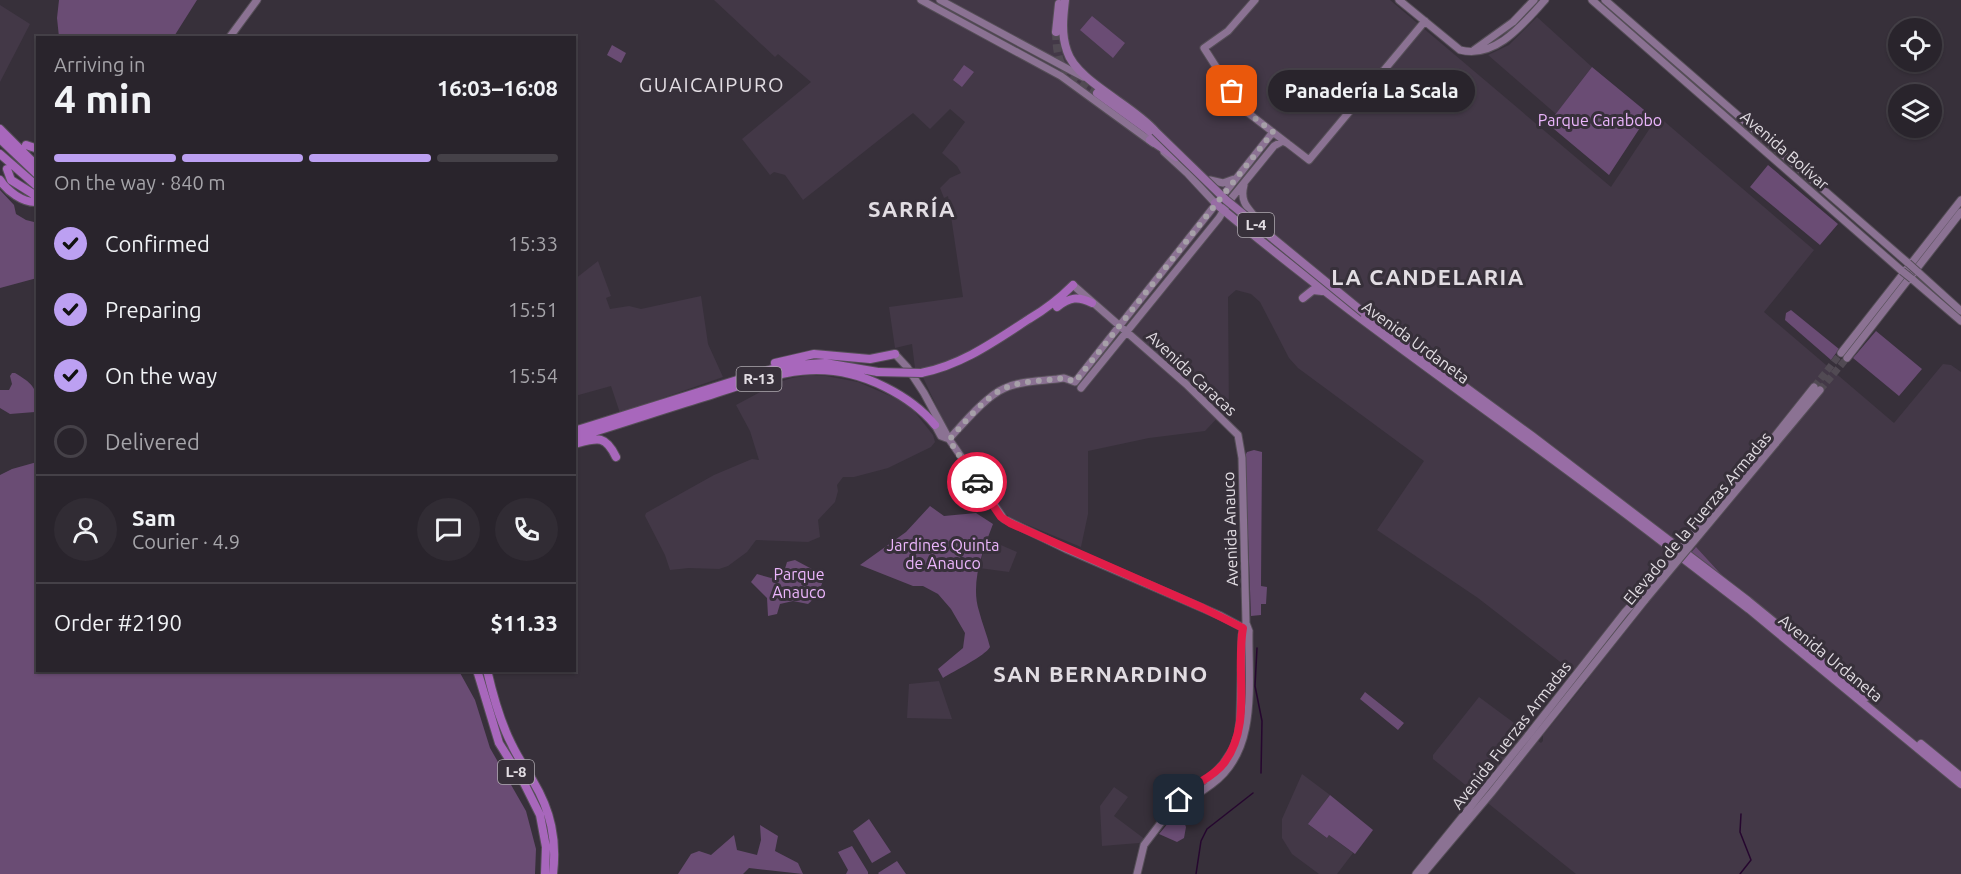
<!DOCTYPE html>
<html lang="en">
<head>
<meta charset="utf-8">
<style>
	body { margin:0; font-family:Ubuntu,sans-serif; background:#312c34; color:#f1f3f6; height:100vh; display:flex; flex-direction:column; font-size:22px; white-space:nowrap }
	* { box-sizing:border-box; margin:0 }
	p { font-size:20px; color:#a5a4a9 }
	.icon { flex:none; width:33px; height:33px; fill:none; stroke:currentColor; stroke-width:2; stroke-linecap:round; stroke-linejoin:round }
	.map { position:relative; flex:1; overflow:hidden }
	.side { position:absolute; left:36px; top:36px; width:540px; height:636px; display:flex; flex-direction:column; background:#29242c; border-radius:0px; box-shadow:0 2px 4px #0004,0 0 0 2px #454148 }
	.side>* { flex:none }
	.buttons { position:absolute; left:1888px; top:18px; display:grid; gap:12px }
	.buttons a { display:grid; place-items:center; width:54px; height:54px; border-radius:50%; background:#29242c; box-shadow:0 2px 4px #0004,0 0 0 2px #454148; font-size:30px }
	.pin { position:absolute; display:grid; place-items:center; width:51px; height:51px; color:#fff; margin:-26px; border-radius:12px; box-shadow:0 3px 9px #0006 }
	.courier { position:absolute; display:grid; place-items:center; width:60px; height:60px; margin:-30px; border:4px solid #e11d48; border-radius:50%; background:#fff; color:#222; box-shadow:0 2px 8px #0007 }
	.bubble { position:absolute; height:42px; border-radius:21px; background:#29242c; box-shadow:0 2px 4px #0004,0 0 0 2px #454148; font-size:20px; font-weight:700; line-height:42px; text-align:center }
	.head em { font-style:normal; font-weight:700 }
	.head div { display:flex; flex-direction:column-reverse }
	.head { display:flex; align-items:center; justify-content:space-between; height:102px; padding:0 18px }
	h1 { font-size:39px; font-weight:700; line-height:45px }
	.bar { display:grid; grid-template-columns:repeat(4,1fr); gap:9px 6px; align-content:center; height:72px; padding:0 18px }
	.bar i { height:8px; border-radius:4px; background:#454148 }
	.bar .active { background:#bca0f2 }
	.bar p { grid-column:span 4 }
	.line { display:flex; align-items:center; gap:15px; padding:0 18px; border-top:2px solid #454148 }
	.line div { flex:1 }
	.round { display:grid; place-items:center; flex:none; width:63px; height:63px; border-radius:32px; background:#312c34 }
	ol { padding:0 18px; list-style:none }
	li { display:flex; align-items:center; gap:18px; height:66px }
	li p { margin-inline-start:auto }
	li .icon { padding:6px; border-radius:50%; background:#bca0f2; color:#111; stroke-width:4 }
	li:last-child { color:#a5a4a9 }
	li i { width:33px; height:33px; border:3px solid #454148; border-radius:50% }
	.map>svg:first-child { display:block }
	.built { fill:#433847 }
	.green { fill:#6a4c74 }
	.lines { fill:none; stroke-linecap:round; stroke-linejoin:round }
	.stream { stroke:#26072f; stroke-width:1.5 }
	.secondary-tunnel { stroke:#514a53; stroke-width:7; stroke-dasharray:7 3.5; stroke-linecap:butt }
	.primary-tunnel { stroke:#514a53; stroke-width:8; stroke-dasharray:8 4; stroke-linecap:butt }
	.secondary-casing { stroke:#554e57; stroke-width:9 }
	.primary-casing { stroke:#554e57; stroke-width:10 }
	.highway-casing { stroke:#554e57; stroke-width:10 }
	.secondary { stroke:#8b7293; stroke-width:7 }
	.primary { stroke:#986da5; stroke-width:8 }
	.highway { stroke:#a867bc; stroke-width:8 }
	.secondary-bridge-casing { stroke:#554e57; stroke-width:9; stroke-linecap:butt }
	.primary-bridge-casing { stroke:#554e57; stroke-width:10; stroke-linecap:butt }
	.highway-bridge-casing { stroke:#554e57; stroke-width:10; stroke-linecap:butt }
	.secondary-bridge { stroke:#8b7293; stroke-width:7 }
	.primary-bridge { stroke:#986da5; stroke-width:8 }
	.highway-bridge { stroke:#a867bc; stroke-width:8 }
	.done { stroke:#a6a0a8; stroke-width:6; stroke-dasharray:0 10.8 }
	.route { stroke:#e11d48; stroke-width:8 }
	.labels { text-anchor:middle; stroke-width:6; stroke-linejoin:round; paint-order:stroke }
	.shield { fill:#37303a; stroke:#afa9b0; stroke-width:1.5 }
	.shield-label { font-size:15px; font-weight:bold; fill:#e2dde3 }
	.park-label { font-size:16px; fill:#ecb6fd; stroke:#37303a }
	.street-label { font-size:16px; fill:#e2dde3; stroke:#37303a }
	.quarter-label { font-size:20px; letter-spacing:1.5px; fill:#e2dde3; stroke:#37303a }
	.district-label { font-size:22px; font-weight:bold; letter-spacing:1.5px; fill:#e2dde3; stroke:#37303a }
</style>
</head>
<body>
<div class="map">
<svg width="1961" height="874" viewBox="0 0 1961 874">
	<rect width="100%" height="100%" fill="#37303a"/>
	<path class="built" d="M714 0H1390L1611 187 1658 116 1814 250 1764 312 1894 423 1943 364 1951 365 1961 372V874H1576L1433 759V755L1479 697 1541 743 1543 741V735L1586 682 1478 598 1377 530 1424 461 1298 368 1289 358 1260 302 1251 294 1236 290 1228 297 1229 417 1222 413 1205 431 1149 438 1088 451V514L1081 547 1009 517 980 483 947 429 922 375 915 368 912 344 895 348 889 307 963 297 948 196 944 198 940 188 950 178 961 173 957 166 942 153 965 122 950 109 930 129 913 113 803 200 785 175 774 172 770 175 742 139 811 82 778 54 775 57Z
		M0 5 30 24 0 82Z
		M1537 17 1592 67 1556 114 1488 55 1509 45Z
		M598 261 611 296 606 298 610 309 629 306 641 309 701 296 708 344 723 377 620 413 611 386 575 396V279Z
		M811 375 826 376 858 382 902 401 914 411 933 435 935 442 931 447 888 468 854 477H843L837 485 838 491 835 502 818 520 820 537 808 542 756 540 747 552 728 566 719 569 689 568 670 570 665 555 645 516 646 513 714 475 752 459 759 460 750 431 736 405 779 382 792 378Z
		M987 539 1017 552 1009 572 979 568Z
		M939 681 952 719 907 718 909 684Z
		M1302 774 1330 795 1309 825 1327 838 1329 835 1353 853 1337 874H1319L1292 854 1282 838V819Z
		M1114 787 1128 797 1114 816 1146 840 1139 843 1102 846 1100 806Z"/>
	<path class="green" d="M59 0H197L173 38 59 37 57 18Z
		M1092 16 1125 43 1113 58 1080 30Z
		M612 45 626 53 621 63 607 55Z
		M964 65 974 72 962 87 953 80Z
		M1592 67 1649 114 1609 175 1548 124Z
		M1768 165 1838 224 1820 245 1750 187Z
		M0 190 14 205 16 214 26 220 38 223 37 278 0 288Z
		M1791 310 1839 349 1831 360 1785 320 1786 313Z
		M1876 331 1922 369 1899 396 1853 358Z
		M12 373H15C33 384 38 388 37 410L35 412 10 414 0 408V390H9L12 384 10 376Z
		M1254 450 1262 452 1261 586 1267 587 1266 604H1261V615L1251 616 1245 456 1247 452Z
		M37 462 38 670 459 671 475 700 490 748 526 811 536 849 535 874H0V475L12 469Z
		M930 506 944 516 976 513 993 524C983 550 970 583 979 611 982 623 987 635 990 647 985 656 954 671 943 678L938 669 963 648 965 633 951 609 938 594 923 586H913L860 565 906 532Z
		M1696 547 1729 583 1690 554Z
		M795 560 825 576 817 596 808 604 793 601 780 604 777 614 768 616 767 598 751 582 757 574 771 578 784 572 787 562Z
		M1365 692 1404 723 1398 730 1360 699Z
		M1330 795 1373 830 1355 854 1329 835 1327 838 1308 824Z
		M1179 810 1186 827 1184 838 1177 842 1159 834Z
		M869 819 891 852 872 863 853 831Z
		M760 825 778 836 775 851 798 863 803 874 749 868 743 874H678L691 854 699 851 711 855 734 835 737 850 757 855 761 840Z
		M852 846 868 872V874H846L848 870 838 852Z
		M897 861 906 874H879L878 873Z"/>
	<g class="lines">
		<path class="stream" d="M1257 648 1255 686 1262 721 1261 773
			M1196 874 1201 841 1207 829 1253 793
			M1740 874 1751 860 1740 832 1741 814"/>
		<path class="secondary-tunnel" d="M1814 387 1841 353
			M1820 390 1847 358"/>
		<path class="primary-tunnel" d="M1056 32C1057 72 1066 73 1097 93"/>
		<g class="secondary-casing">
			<path id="secondary" d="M921 0 1061 76 1153 143
				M940 0 1083 77
				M1255 0 1228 31 1204 48 1243 109 1309 160 1425 21
				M1399 0 1460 50C1496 59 1523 24 1545 0
				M1592 0 1902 271
				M1605 0 1908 263
				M229 38 257 0
				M1474 50 1513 22 1534 0
				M1164 152 1188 174 1215 203
				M1210 180 1223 183 1234 179
				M1244 185C1239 204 1250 209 1260 223
				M1918 272 1961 311
				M1912 279 1961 321
				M1073 285 1186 384 1238 435 1242 458 1246 623 1249 631C1248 683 1259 750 1212 784 1202 792 1191 798 1179 800
				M1841 353 1961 200
				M895 354 907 367 924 393 949 439 1004 519 1066 549 1221 616 1249 631
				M1847 358 1961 212
				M1081 388 1219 218 1230 200 1274 146 1283 141 1287 143
				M935 425 941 436 949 439
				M949 439C963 424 986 396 1005 388 1020 381 1040 381 1057 379L1064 378 1075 382 1273 132
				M1771 441 1814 387
				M1775 444 1820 390
				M1137 874 1144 845 1185 791 1211 777 1223 764 1233 749 1238 735 1240 720 1242 635 1245 625
				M1416 874 1530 733 1625 612 1640 596
				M1423 874 1492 792 1645 600"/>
		</g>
		<g class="primary-casing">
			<path id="primary" d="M1065 0C1063 17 1061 34 1067 51 1076 81 1133 105 1155 131
				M1056 32 1059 4
				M1097 93 1148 130 1167 147
				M1150 140 1176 157
				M1215 203C1363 328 1525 434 1677 553
				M1303 298 1313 290 1322 291
				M1364 313 1532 436 1680 549
				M1684 552 1748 601 1866 697
				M1680 556 1749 609 1961 784
				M1921 744 1961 777"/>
		</g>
		<g class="highway-casing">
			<path id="highway" d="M0 129 38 167
				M0 139 38 175
				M26 145 38 149
				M0 154 38 187
				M7 169 11 180 38 197
				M0 180C7 191 23 203 37 202
				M1057 307C1070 297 1078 296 1092 303
				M775 363 814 354 870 359 895 354
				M921 373C962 365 995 341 1029 319 1046 309 1059 299 1073 285
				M574 431 782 366 825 363 878 372
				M574 438C617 425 659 411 701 398 767 377 818 353 885 387 905 397 921 408 935 425
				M574 444C597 438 605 434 616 457
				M477 670 499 743 524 783 540 815 546 847 545 874
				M487 670C493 696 500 722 512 745 518 758 526 769 533 781 551 811 557 840 553 874"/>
		</g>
		<use href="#secondary" class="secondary"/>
		<use href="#primary" class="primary"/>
		<use href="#highway" class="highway"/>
		<g class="secondary-bridge-casing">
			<path id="secondary-bridge" d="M1908 263 1918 272
				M1902 271 1912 279
				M1640 596 1771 441
				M1645 600 1775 444"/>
		</g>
		<g class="primary-bridge-casing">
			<path id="primary-bridge" d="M1155 131 1226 200 1364 313"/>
		</g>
		<g class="highway-bridge-casing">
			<path id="highway-bridge" d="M878 372 921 373"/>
		</g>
		<use href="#secondary-bridge" class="secondary-bridge"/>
		<use href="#primary-bridge" class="primary-bridge"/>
		<use href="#highway-bridge" class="highway-bridge"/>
	</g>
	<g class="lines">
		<path class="done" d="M977 482 949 440C963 424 986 396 1005 388 1021 381 1040 381 1057 379L1064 378 1075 382 1273 132 1243 109 1232 91"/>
		<path class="route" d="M977 482 1001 517 1010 523 1203 608 1243 628C1235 672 1253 725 1224 763 1211 780 1190 784 1179 800"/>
	</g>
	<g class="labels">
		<g class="shield">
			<rect x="1238" y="213" width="36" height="24" rx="4.5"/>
			<rect x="736.5" y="367" width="45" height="24" rx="4.5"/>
			<rect x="498" y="760" width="36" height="24" rx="4.5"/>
		</g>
		<g class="shield-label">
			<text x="1256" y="230">L-4</text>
			<text x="759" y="384">R-13</text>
			<text x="516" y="777">L-8</text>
		</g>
		<g class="park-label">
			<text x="1600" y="126">Parque Carabobo</text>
			<text x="943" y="551">Jardines Quinta<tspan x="943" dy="18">de Anauco</tspan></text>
			<text x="799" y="580">Parque<tspan x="799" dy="18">Anauco</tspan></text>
		</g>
		<g class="street-label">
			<text transform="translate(1785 150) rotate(41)" y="6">Avenida Bolívar</text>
			<text transform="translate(1416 342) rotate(36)" y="6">Avenida Urdaneta</text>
			<text transform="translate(1192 373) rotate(43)" y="6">Avenida Caracas</text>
			<text transform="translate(1697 518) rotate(-50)" y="6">Elevado de la Fuerzas Armadas</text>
			<text transform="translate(1230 529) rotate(-92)" y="6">Avenida Anauco</text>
			<text transform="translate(1831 658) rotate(39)" y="6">Avenida Urdaneta</text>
			<text transform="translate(1511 735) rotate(-52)" y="6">Avenida Fuerzas Armadas</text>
		</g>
		<g class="quarter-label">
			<text x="712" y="92">GUAICAIPURO</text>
		</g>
		<g class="district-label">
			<text x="912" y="217">SARRÍA</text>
			<text x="1428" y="285">LA CANDELARIA</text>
			<text x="1101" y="682">SAN BERNARDINO</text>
		</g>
	</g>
</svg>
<div class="buttons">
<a><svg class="icon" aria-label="locate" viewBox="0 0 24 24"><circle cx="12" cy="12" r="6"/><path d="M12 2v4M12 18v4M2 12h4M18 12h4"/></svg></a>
<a><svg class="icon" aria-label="layers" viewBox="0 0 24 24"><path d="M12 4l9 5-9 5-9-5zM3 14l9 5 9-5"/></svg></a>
</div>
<div class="pin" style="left:1232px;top:91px;background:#ea580c"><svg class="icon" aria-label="bag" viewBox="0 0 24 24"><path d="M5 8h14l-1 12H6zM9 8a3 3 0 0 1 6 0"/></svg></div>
<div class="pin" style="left:1179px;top:800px;background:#1f2937"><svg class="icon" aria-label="home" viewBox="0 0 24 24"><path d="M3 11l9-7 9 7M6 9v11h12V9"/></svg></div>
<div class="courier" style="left:977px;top:482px"><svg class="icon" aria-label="car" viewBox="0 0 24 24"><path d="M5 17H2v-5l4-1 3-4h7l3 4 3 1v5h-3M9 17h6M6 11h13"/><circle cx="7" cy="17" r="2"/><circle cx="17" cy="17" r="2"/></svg></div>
<div class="bubble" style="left:1268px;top:70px;width:207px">Panadería La Scala</div>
<section class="side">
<div class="head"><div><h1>4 min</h1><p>Arriving in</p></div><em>16:03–16:08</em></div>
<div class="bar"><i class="active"></i><i class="active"></i><i class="active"></i><i></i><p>On the way · 840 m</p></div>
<ol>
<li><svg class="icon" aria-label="check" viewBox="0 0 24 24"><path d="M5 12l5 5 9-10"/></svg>Confirmed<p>15:33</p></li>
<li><svg class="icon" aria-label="check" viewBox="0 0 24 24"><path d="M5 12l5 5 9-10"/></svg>Preparing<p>15:51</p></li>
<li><svg class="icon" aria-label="check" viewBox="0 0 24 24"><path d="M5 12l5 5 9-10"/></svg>On the way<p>15:54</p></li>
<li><i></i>Delivered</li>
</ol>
<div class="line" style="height:108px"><a class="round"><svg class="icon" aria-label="person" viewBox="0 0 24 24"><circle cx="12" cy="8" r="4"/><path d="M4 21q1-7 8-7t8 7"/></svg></a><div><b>Sam</b><p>Courier · 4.9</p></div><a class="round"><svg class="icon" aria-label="chat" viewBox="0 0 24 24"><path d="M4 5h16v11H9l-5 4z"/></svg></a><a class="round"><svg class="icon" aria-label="phone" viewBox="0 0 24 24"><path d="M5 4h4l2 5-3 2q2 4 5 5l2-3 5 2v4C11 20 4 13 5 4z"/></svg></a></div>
<div class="line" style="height:78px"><div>Order #2190</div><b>$11.33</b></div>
</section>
</div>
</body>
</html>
